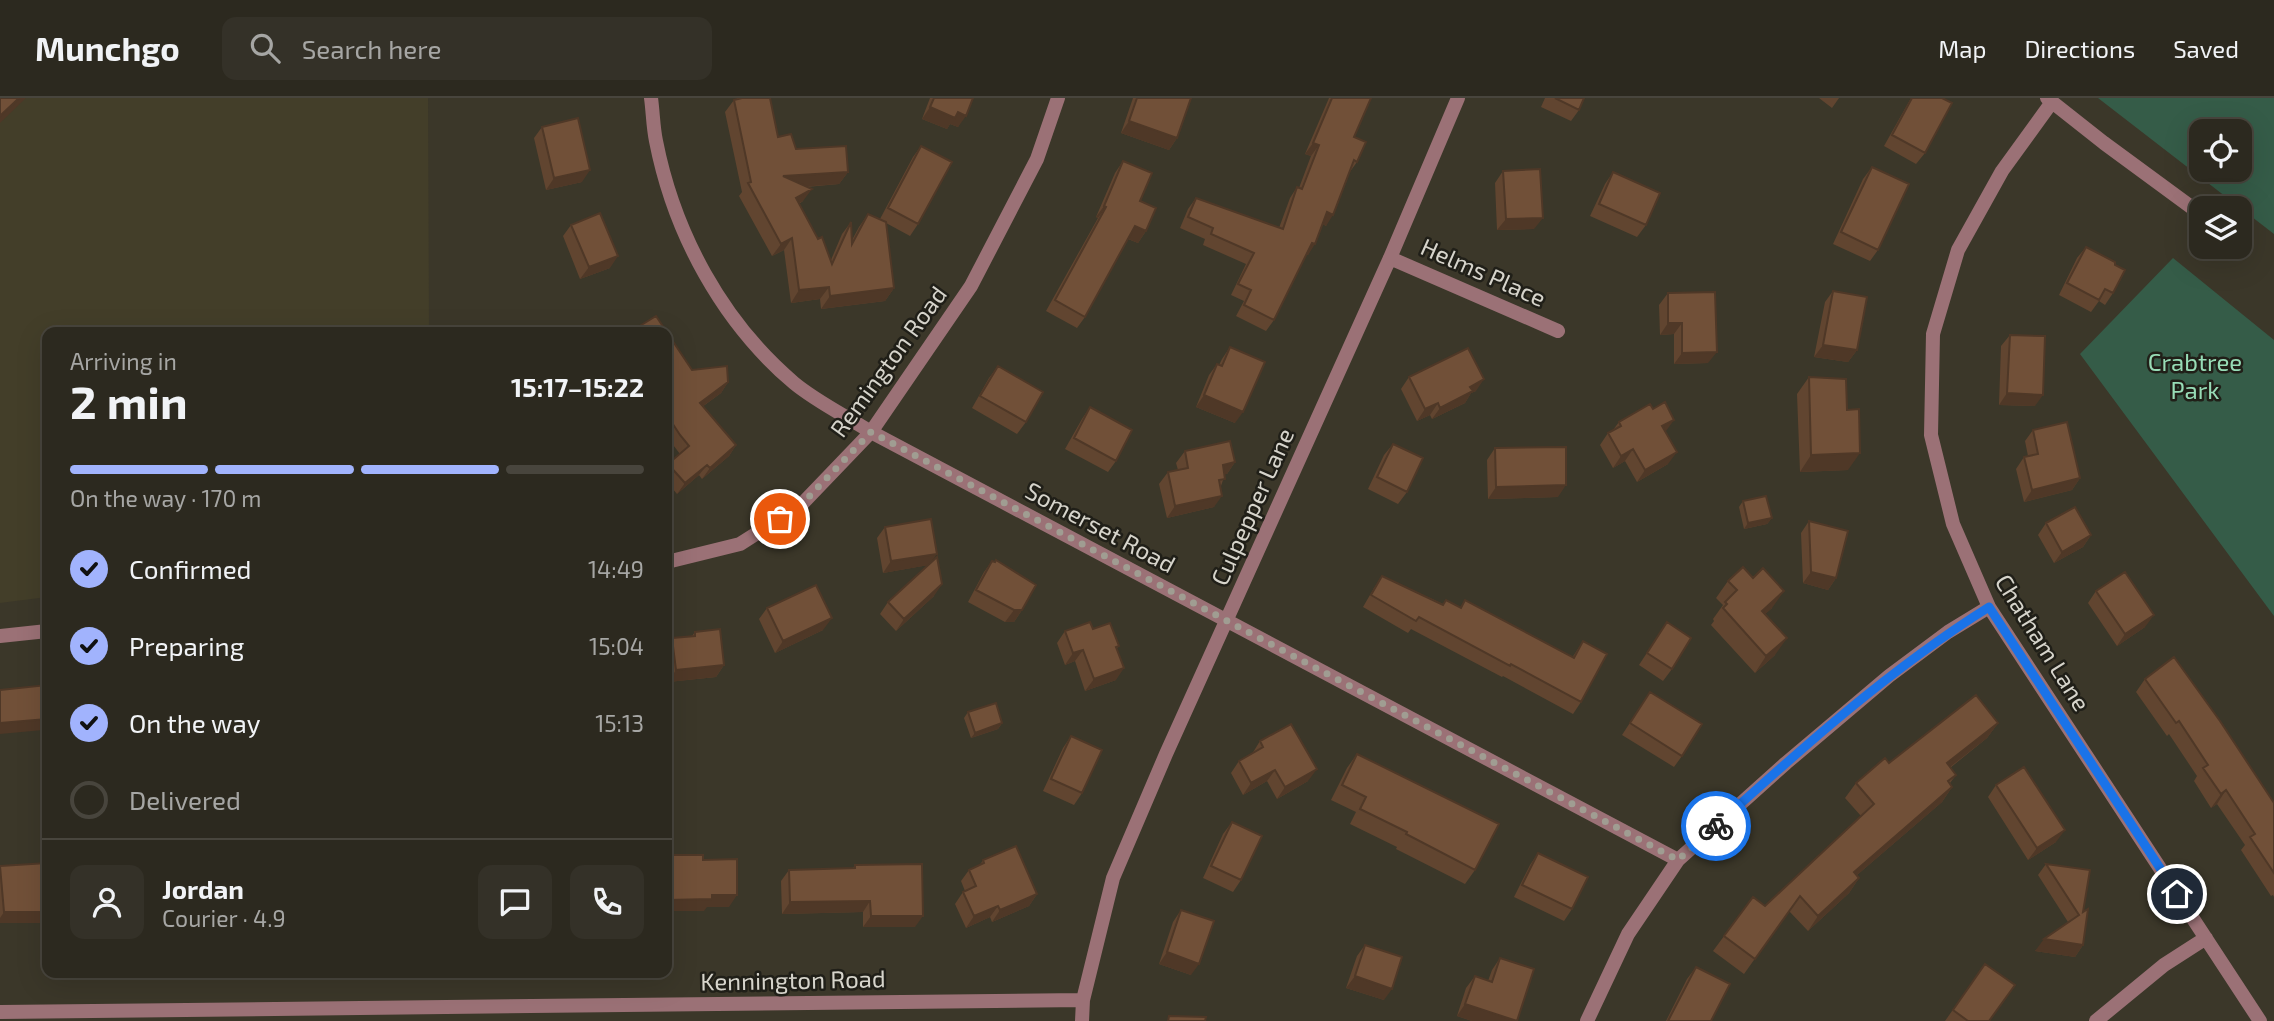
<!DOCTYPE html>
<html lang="en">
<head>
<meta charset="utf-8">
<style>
	body { margin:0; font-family:"Exo 2",sans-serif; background:#343128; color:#f1f3f6; height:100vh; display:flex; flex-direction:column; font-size:26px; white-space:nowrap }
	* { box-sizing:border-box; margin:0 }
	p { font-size:23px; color:#a6a6a4 }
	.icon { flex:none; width:38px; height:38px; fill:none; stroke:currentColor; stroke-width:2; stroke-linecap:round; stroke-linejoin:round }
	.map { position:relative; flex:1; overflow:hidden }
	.panel { position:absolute; left:42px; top:229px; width:630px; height:651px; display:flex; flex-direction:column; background:#2c291f; border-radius:14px; box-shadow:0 7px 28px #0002,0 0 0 2px #48453d }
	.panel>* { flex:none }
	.fabs { position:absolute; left:2189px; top:21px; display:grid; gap:14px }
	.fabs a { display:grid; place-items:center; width:63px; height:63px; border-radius:14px; background:#2c291f; box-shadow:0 7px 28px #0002,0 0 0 2px #48453d; font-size:35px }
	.pin { position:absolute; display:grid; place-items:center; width:60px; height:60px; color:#fff; margin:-30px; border:4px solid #fff; border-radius:50%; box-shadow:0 2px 7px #0007 }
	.courier { position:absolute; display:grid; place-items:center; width:70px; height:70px; margin:-35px; border:5px solid #1a73e8; border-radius:50%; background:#fff; color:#222; box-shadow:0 2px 9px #0007 }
	.head em { font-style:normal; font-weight:700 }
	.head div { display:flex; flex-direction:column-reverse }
	.head { display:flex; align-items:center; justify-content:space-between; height:119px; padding:0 28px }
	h1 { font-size:46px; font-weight:700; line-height:52px }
	.bar { display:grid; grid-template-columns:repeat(4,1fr); gap:10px 7px; align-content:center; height:84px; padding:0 28px }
	.bar i { height:9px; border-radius:5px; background:#48453d }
	.bar .current { background:#a1b3fd }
	.bar p { grid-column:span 4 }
	.line { display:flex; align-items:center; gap:18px; padding:0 28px; border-top:2px solid #48453d }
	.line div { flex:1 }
	.round { display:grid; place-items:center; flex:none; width:74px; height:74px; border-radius:14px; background:#343128 }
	ol { padding:0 28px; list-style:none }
	li { display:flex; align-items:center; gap:21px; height:77px }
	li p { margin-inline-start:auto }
	li .icon { padding:7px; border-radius:50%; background:#a1b3fd; color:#111; stroke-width:4 }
	li:last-child { color:#a6a6a4 }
	li i { width:38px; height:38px; border:4px solid #48453d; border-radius:50% }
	header { display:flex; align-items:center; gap:42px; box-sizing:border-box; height:98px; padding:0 35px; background:#2c291f; border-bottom:2px solid #48453d }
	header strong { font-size:33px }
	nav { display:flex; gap:38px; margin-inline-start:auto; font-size:24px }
	.search { width:490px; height:63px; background:#343128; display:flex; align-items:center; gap:18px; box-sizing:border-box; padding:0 24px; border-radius:14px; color:#a6a6a4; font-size:26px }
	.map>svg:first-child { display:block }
	.built { fill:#433e29 }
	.green { fill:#355c48; fill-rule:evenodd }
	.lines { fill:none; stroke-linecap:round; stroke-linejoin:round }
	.minor { stroke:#9b7176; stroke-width:14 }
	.wall { fill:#614530 }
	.shaded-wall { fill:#4f3827 }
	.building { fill:#715038; stroke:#4f3827; stroke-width:2 }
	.done { stroke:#a09d92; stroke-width:7; stroke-dasharray:0 12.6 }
	.route { stroke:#1a73e8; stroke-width:9 }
	.labels { text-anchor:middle; stroke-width:5; stroke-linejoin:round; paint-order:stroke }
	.street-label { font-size:24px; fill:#d6d4cb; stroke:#201f18 }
	.park-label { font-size:24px; fill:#97dcb6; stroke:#201f18 }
</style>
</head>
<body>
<header>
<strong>Munchgo</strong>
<div class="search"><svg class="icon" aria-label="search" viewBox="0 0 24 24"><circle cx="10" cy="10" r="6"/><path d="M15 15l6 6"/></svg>Search here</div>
<nav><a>Map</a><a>Directions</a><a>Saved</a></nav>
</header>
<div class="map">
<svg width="2274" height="923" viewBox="0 0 2274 923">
	<rect width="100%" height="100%" fill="#3b3729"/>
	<path class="built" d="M0 0H428L429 234H47V499L0 505Z"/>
	<path class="green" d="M2098 0H2274V136ZM2202 33H2240V72H2202Z
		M2173 160 2274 242V518L2080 256Z"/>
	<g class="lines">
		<path class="minor" d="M651 0C653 14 653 29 656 43 674 135 722 224 794 285 817 304 846 318 871 334L1678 762
			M2047 0 2104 45 2202 117
			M2052 4 2002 73 1958 152 1933 236 1931 337 1953 426 1989 509 2260 923
			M1390 160 1558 233
			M667 464 740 446 800 408 871 334 971 188 1037 61 1058 0
			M0 538 47 533
			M0 914 1083 902
			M1082 923 1083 902 1113 780 1166 656 1390 160 1458 0
			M1587 923 1628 836 1678 762 1786 665 1889 578 1948 534 1989 509
			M2096 923 2164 867 2206 840"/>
	</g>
	<path class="wall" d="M737 0H770L778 39 796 51 848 74 839 86 806 89 803 103 799 106 818 141 831 162 842 136 851 124 852 142 859 129 868 116 880 121 913 59 921 48 918 126 910 138 886 125 894 190 885 203 821 211 820 201 791 205 784 152 772 158 739 98 742 94 725 14 734 2 737 1Z
		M930 0H973L958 29 950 26 947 31 922 21Z
		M1133 0H1137L1177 40 1169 52 1121 35Z
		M1329 0H1371L1354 39 1357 64 1349 75 1326 128 1323 126 1308 157 1306 156 1274 222 1266 233 1236 218 1244 203 1231 197 1246 166 1203 147 1205 141 1180 130 1188 111 1196 100 1279 130 1290 100 1297 89 1299 90 1311 58 1305 56Z
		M1545 0H1584L1579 12 1571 23 1541 9Z
		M1819 0H1839L1832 10Z
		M1911 0H1942L1925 55 1916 66 1884 48Z
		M542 29 582 84 546 92 534 40Z
		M1123 63 1140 103 1146 133 1138 145 1128 141 1085 219 1077 230 1046 213 1098 120 1096 119 1115 75Z
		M1872 69 1878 152 1870 163 1833 146 1863 81Z
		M1503 73 1534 131 1497 132 1495 85Z
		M1613 74 1646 127 1637 139 1590 118 1605 86Z
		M571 127 610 170 580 181 563 138Z
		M2086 149 2115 167 2113 195 2105 207 2099 203 2091 214 2059 197 2077 160Z
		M1833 193 1857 252 1848 264 1814 259 1825 204Z
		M1668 195 1708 265 1674 266V236L1660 237 1659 207Z
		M667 234 692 272 728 284 721 295 702 309 736 347 729 358 702 381 699 377 677 396 667 384V368L680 356 667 339Z
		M2010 237 2035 308 1999 307 2001 248Z
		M1230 249 1235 325 1196 309 1209 277 1217 266 1219 267 1222 261Z
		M998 268 1026 324 1017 336 972 310 989 280Z
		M1409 279 1476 293 1471 295 1465 305 1432 321 1430 317 1417 323 1401 291Z
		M1809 279 1848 372 1800 374 1797 296Z
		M1090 309 1116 363 1108 374 1065 351 1082 321Z
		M1619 324 1666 333 1665 334 1668 366 1637 384 1625 363 1613 370 1600 347 1608 335 1613 332Z
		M2033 332 2080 380 2072 392 2024 404 2016 371 2024 359 2028 358 2025 343Z
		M1393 346 1407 394 1398 406 1368 391 1384 357Z
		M1495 350 1558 399 1488 401 1487 362Z
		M1185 353 1235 364 1227 376H1225L1214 409 1167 420 1159 386 1168 374 1178 372 1176 365Z
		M1743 403 1772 420 1767 426 1744 431 1739 409Z
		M1809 423 1836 480 1828 492 1803 485 1801 435Z
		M2046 425 2091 437 2083 449 2054 465 2038 437Z
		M885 429 930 465 934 498 896 533 880 516 888 504 928 467 883 475 877 440Z
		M992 463 1022 512 1014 524H1005L968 504 984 474Z
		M1382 478 1443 506 1446 502 1460 510 1465 502 1572 560 1583 543 1581 604 1573 616 1503 578 1502 579 1411 531 1408 535 1363 509 1374 490Z
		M1728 483 1772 510 1765 516 1775 557 1755 575 1711 527 1714 523 1713 521 1723 507 1716 500Z
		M2096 493 2145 529 2117 548 2088 505Z
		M767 510 823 532 775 555 759 521Z
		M1667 524 1672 571 1663 583 1639 567Z
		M1093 531 1119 548 1116 551V582L1085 593 1075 563 1065 567 1057 545 1065 533Z
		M695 534 724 567 716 579 668 584 667 548 672 540 692 538Z
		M2145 581 2274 705V799L2273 797 2271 798 2241 752 2245 747 2217 706 2211 710 2194 683 2197 678 2169 636 2167 638 2136 594Z
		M1650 594 1682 658 1674 669 1622 637Z
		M968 614 1002 625 998 631 971 640 964 620Z
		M1998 625 1987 640 1950 670 1956 677 1950 685 1952 689 1942 704 1857 777 1859 780 1849 795 1808 833 1789 813 1744 876 1713 853 1753 799 1765 808 1861 718 1845 700 1856 685 1889 665Z
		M1071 638 1082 695 1074 707 1043 693 1063 650Z
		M1260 643 1308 683 1277 701 1267 683 1243 697 1231 675 1239 663 1252 656Z
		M1357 656 1475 772 1465 786 1396 751 1397 749 1350 726 1356 714 1331 702 1347 670Z
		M1996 687 2056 744 2028 762 1988 699Z
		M1232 724 1241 782 1233 794 1203 780 1223 736Z
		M1538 755 1572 811 1564 823 1514 799 1530 767Z
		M983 762 1037 796 1029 808 992 824 990 819 966 830 955 806 963 794 965 793 961 783 969 772 980 767Z
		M47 765V820L44 825H0V768Z
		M2046 766 2083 814V847L2075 859 2035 853 2068 824 2038 777Z
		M855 767 915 829H863V814L782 816 781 783 789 772 853 770Z
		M1181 812 1191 877 1159 866 1173 824Z
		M1365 847 1384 902 1346 890 1357 858Z
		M1500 860 1517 923H1472L1457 918 1466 890 1475 878 1488 883 1492 872Z
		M1985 866 1989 923H1945Z
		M1696 869 1711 923H1666L1687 881Z"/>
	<path class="shaded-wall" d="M19 0H26L0 25V18Z
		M930 9 958 14 966 18 958 29 950 26 947 31 922 21Z
		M1129 23 1177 40 1169 52 1121 35Z
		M1313 45 1319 47 1311 58 1305 56Z
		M590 72 582 84 546 92 554 80Z
		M848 74 839 86 774 91 783 78Z
		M812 91 803 103 787 112 796 100Z
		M1104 108 1106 109 1098 120 1096 119Z
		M1327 114 1333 117 1326 128 1320 125Z
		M1543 120 1534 131 1497 132 1506 121Z
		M1135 128 1146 133 1138 145 1126 140Z
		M792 140 784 152 772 158 781 146Z
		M1312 145 1315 146 1308 157 1304 156Z
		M618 158 610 170 580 181 589 169Z
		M829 189 820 201 791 205 799 192Z
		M894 190 885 203 821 211 830 198Z
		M1668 225H1682L1674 236 1660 237Z
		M1823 247 1857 252 1848 264 1814 259Z
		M1717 254 1708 265 1674 266 1682 255Z
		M1484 281 1476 293 1471 295 1465 305 1432 321 1440 310 1470 289Z
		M728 284 721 295 692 316 700 305Z
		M2007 295 2043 297 2035 308 1999 307Z
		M1204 297 1243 314 1235 325 1196 309Z
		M1438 305 1430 317 1417 323 1425 311Z
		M1674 322 1666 333 1654 340 1662 328Z
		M736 347 729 358 702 381 710 370Z
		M1633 351 1625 363 1613 370 1621 358Z
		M1677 354 1668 366 1637 384 1645 372Z
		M1860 355 1848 372 1800 374 1811 357Z
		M1235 364 1227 376 1214 379 1223 367Z
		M707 367 699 377 677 396 685 385Z
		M2080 380 2072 392 2024 404 2032 392Z
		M1566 387 1558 399 1488 401 1496 389Z
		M1222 398 1214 409 1167 420 1175 408Z
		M1772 420 1767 426 1744 431 1748 425Z
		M2091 437 2083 449 2054 465 2062 454Z
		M937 456 929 467 883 475 891 463Z
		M1811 474 1836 480 1828 492 1803 485Z
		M942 486 934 498 896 533 904 521Z
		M1784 493 1772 510 1750 530 1762 513Z
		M1014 512H1022L1014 524H1005Z
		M2154 517 2145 529 2117 548 2125 536Z
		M832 520 823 532 775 555 783 543Z
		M1787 540 1775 557 1755 575 1766 558Z
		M1083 552 1075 563 1065 567 1073 555Z
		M724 567 716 579 668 584 676 572Z
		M1124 570 1116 582 1085 593 1094 581Z
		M47 621V626L43 632 0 636V625Z
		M1002 625 998 631 971 640 975 635Z
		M1998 625 1987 640 1936 680 1947 665Z
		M1317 671 1308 683 1277 701 1285 689Z
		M1275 672 1267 683 1243 697 1251 685Z
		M1952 689 1942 704 1843 789 1854 774Z
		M2226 692 2217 706 2211 710 2221 696Z
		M2065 732 2056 744 2028 762 2037 750Z
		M1859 780 1849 795 1808 833 1818 818Z
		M1037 796 1029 808 992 824 1000 812Z
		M712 797H737L729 809H707L704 813H667V802Z
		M870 803 863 814 782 816 790 804Z
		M998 808 990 819 966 830 974 818Z
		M4 814H47V820L44 825H0V820Z
		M871 818H923L915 829H863Z
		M2044 841 2083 847 2075 859 2035 853Z
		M1167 854 1199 866 1191 877 1159 866Z
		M1355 878 1392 891 1384 902 1346 890Z
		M1465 906 1515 923H1472L1457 918Z"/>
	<path class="building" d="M0 0H19L0 18Z
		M742 0H770L778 39 791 36 796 51 846 48 848 74 783 78 812 91 796 100 818 141 822 139 832 166 851 124 852 146 868 116 886 124 894 190 830 198 829 189 799 192 792 140 781 146 748 85 751 84 734 2Z
		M934 0H973L966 18 958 14 955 20 930 9Z
		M1137 0H1191L1177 40 1129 23Z
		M1332 0H1371L1354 39 1366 44 1357 64 1354 62 1333 117 1327 114 1315 146 1312 145 1274 222 1244 207 1251 192 1238 186 1254 155 1211 136 1213 130 1188 119 1196 100 1283 131 1297 89 1302 91 1319 47 1313 45Z
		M1555 0H1584L1579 12Z
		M1912 0H1942L1952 5 1925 55 1892 37Z
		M578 20 590 72 554 80 542 29Z
		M921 48 952 64 918 126 888 110Z
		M1123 63 1152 75 1140 103 1156 110 1146 133 1135 128 1085 219 1055 202 1106 109 1104 108Z
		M1872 69 1909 86 1878 152 1841 134Z
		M1540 71 1543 120 1506 121 1503 73Z
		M1613 74 1660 95 1646 127 1599 106Z
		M600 115 618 158 589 169 571 127Z
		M2086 149 2115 164V167L2125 172 2113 195 2105 191 2099 202 2067 185Z
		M1833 193 1867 199 1857 252 1823 247Z
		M1715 194 1717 254 1682 255V225H1668V195Z
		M656 218 692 272 727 268 728 284 700 305 736 347 710 370 707 367 685 385 668 366 689 348 680 337 667 317V234H630Z
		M2010 237 2045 238 2043 297 2007 295Z
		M1230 249 1265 264 1243 314 1204 297 1217 266 1222 268Z
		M1468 250 1484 281 1470 289 1473 293 1440 310 1438 305 1425 311 1409 279Z
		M998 268 1043 294 1026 324 980 298Z
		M1809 279 1846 281 1847 312 1859 311 1860 355 1811 357Z
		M1665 304 1674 322 1662 328 1677 354 1645 372 1633 351 1621 358 1608 335 1621 328 1619 324 1650 306 1653 311Z
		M1090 309 1132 332 1116 363 1074 340Z
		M2067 324 2080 380 2032 392 2024 359 2038 356 2033 332Z
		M1230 343 1235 364 1223 367 1225 381 1219 382 1222 398 1175 408 1168 374 1188 370 1185 353Z
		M1393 346 1423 360 1407 394 1377 379Z
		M1566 349V387L1496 389 1495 350Z
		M1766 398 1772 420 1748 425 1743 403Z
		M2075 409 2091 437 2062 454 2046 425Z
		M931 421 937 456 891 463 885 429Z
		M1809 423 1848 433 1836 480 1811 474Z
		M937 459 942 486 904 521 888 504Z
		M996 462 1036 487 1022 512H1014L976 492 992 463 995 464Z
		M1743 469 1753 480 1763 470 1784 493 1762 513 1787 540 1766 558 1723 510 1727 506 1725 504 1737 492 1728 483Z
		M2125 474 2154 517 2125 536 2096 493Z
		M1382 478 1443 507 1446 502 1461 510 1465 502 1574 560 1583 543 1607 556 1581 604 1511 566 1510 568 1419 519 1416 523 1371 497Z
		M816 487 832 520 783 543 767 510Z
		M1090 524 1093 531 1110 525 1119 548 1116 549 1124 570 1094 581 1083 552 1073 555 1065 533Z
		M1667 524 1691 540 1672 571 1647 555Z
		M720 531 724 567 676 572 672 540 695 538V534Z
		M2174 559 2220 623 2274 705V775L2250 739 2255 736 2226 692 2221 696 2203 670 2208 667 2179 623 2176 625 2145 581Z
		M47 587V621L0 625V592Z
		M1650 594 1702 626 1682 658 1630 625Z
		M1976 597 1998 625 1947 665 1956 677 1948 683 1952 689 1854 774 1859 780 1818 818 1800 798 1755 861 1724 838 1753 799 1765 808 1874 706 1856 685 1885 660 1889 665Z
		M996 605 1002 625 975 635 968 614Z
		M1291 626 1317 671 1285 689 1275 672 1251 685 1239 663 1263 649 1260 643Z
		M1071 638 1102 652 1082 695 1051 681Z
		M1357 656 1499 726 1475 772 1406 736 1407 734 1360 711 1366 699 1342 687Z
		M2024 669 2065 732 2037 750 1996 687Z
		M1232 724 1262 738 1241 782 1211 768Z
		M1016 748 1037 796 1000 812 998 808 974 818 963 794 976 788 969 772 984 765 983 762Z
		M1538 755 1588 779 1572 811 1522 787Z
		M667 757H703V762L737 761V797H712V801L667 802Z
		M47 765V814H4L0 768Z
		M922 766 923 818H871L870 803 790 804 789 772 855 770V767Z
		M2046 766 2090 772 2083 814 2088 811 2083 847 2044 841 2079 817Z
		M1181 812 1214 823 1199 866 1167 854Z
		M1365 847 1402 859 1392 891 1355 878Z
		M1500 860 1534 871 1517 923 1465 906 1475 878 1492 884Z
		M1985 866 2015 887 1989 923H1968L1953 912Z
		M1696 869 1730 886 1711 923H1668Z
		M1169 918 1206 919 1205 923H1168Z"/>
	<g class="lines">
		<path class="done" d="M780 421 800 408 871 334 1678 762 1716 728"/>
		<path class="route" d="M1716 728C1803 649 1890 571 1989 509L2177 796"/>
	</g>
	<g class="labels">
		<g class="street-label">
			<text transform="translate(1483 175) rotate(24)" y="8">Helms Place</text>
			<text transform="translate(889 264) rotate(-54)" y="8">Remington Road</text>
			<text transform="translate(1253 409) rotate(-66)" y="8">Culpepper Lane</text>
			<text transform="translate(1100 430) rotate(28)" y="8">Somerset Road</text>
			<text transform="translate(2042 545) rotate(58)" y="8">Chatham Lane</text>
			<text transform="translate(793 883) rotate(-1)" y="8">Kennington Road</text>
		</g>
		<g class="park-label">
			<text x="2195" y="273">Crabtree<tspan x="2195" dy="28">Park</tspan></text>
		</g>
	</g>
</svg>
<div class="fabs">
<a><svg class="icon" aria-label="locate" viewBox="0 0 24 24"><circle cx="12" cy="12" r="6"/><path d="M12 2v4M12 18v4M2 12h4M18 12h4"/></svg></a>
<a><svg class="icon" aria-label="layers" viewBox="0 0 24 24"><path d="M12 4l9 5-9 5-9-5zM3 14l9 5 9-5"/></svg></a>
</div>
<div class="pin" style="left:780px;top:421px;background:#ea580c"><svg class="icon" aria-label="bag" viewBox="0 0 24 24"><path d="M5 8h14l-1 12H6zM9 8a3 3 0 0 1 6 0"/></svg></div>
<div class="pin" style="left:2177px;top:796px;background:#1f2937"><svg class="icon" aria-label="home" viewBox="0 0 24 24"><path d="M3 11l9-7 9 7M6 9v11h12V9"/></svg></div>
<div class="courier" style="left:1716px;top:728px"><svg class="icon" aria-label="bike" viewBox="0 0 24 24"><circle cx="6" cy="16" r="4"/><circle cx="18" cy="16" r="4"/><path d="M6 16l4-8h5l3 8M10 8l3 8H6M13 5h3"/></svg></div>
<section class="panel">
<div class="head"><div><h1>2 min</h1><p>Arriving in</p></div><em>15:17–15:22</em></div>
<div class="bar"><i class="current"></i><i class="current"></i><i class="current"></i><i></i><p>On the way · 170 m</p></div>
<ol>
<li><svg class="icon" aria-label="check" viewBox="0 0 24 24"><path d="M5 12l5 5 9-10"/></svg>Confirmed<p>14:49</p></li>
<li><svg class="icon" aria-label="check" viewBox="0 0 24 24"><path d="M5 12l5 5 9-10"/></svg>Preparing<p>15:04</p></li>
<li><svg class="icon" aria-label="check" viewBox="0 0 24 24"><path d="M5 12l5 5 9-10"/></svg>On the way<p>15:13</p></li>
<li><i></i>Delivered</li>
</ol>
<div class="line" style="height:126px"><a class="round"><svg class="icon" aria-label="person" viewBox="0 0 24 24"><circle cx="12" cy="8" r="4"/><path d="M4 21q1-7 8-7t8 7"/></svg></a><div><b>Jordan</b><p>Courier · 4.9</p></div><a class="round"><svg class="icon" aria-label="chat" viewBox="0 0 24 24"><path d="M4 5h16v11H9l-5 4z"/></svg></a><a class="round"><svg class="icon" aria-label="phone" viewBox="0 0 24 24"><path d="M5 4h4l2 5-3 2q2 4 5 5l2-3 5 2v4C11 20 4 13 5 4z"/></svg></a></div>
</section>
</div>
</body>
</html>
